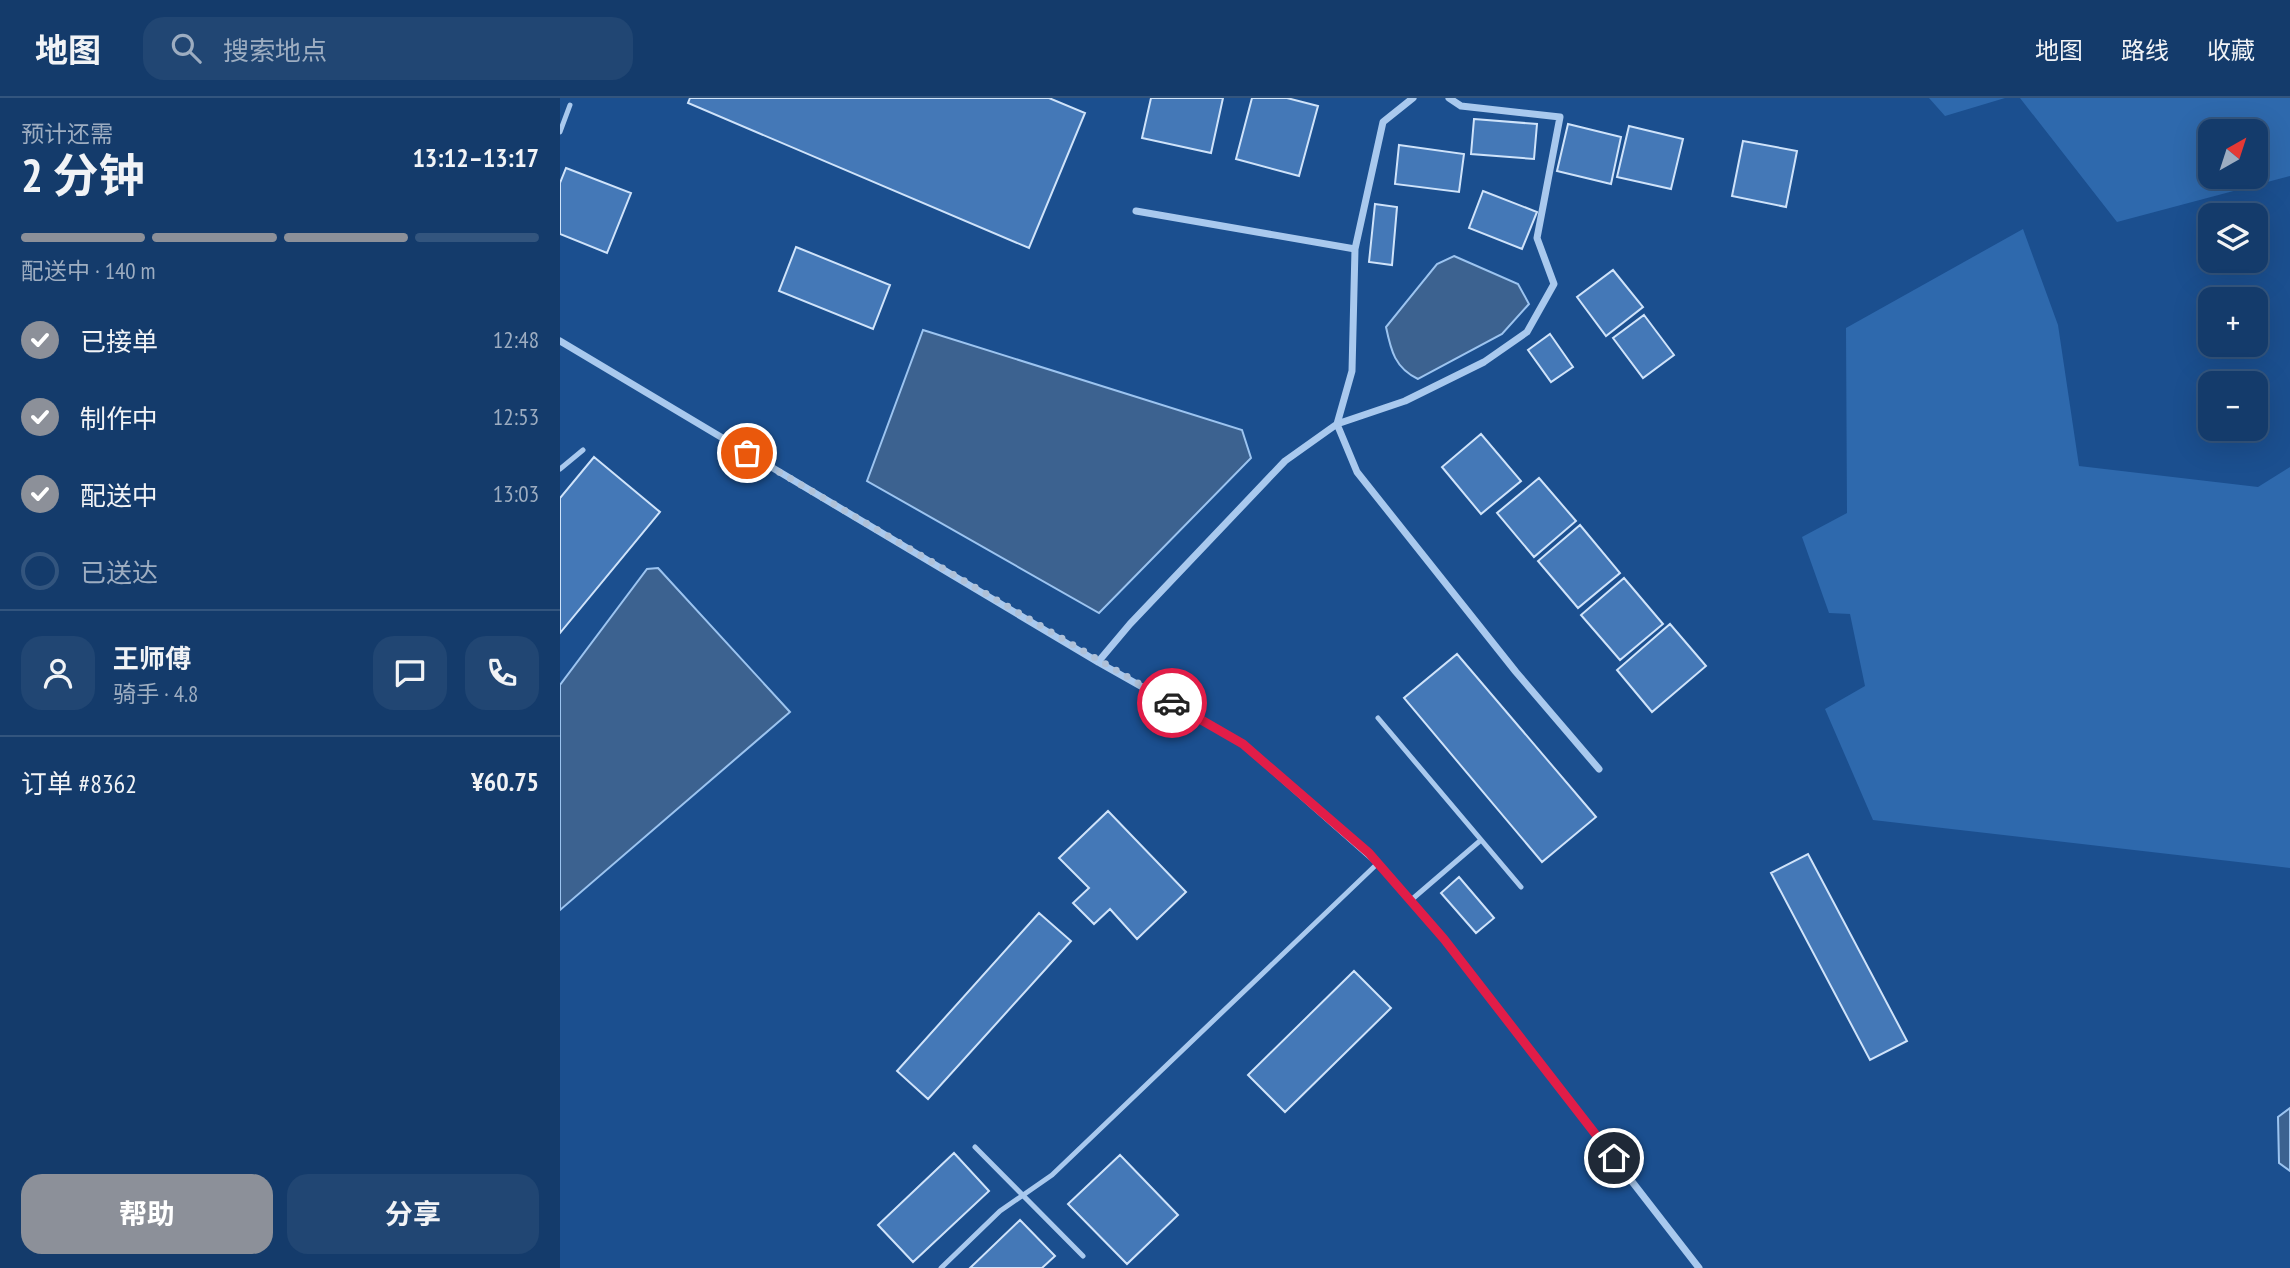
<!DOCTYPE html>
<html lang="zh">
<head>
<meta charset="utf-8">
<style>
	body { margin:0; font-family:"PT Sans Narrow","Noto Sans SC",sans-serif; background:#214673; color:#f1f3f6; height:100vh; display:flex; flex-direction:column; font-size:26px; white-space:nowrap }
	* { box-sizing:border-box; margin:0 }
	p { font-size:23px; color:#9dadc1 }
	.icon { flex:none; width:38px; height:38px; fill:none; stroke:currentColor; stroke-width:2; stroke-linecap:round; stroke-linejoin:round }
	.map { position:relative; flex:1; overflow:hidden }
	.panel { display:flex; flex-direction:column; background:#143b6b; width:560px }
	.panel>* { flex:none }
	.needle { width:46px; rotate:39deg }
	.tools { position:absolute; left:1638px; top:21px; display:grid; gap:14px }
	.tools a { display:grid; place-items:center; width:70px; height:70px; border-radius:14px; background:#143b6b; box-shadow:0 7px 28px #0002,0 0 0 2px #33557e; font-size:35px }
	.pin { position:absolute; display:grid; place-items:center; width:60px; height:60px; color:#fff; margin:-30px; border:4px solid #fff; border-radius:50%; box-shadow:0 2px 7px #0007 }
	.courier { position:absolute; display:grid; place-items:center; width:70px; height:70px; margin:-35px; border:5px solid #e11d48; border-radius:50%; background:#fff; color:#222; box-shadow:0 2px 9px #0007 }
	.summary em { font-style:normal; font-weight:700 }
	.summary div { display:flex; flex-direction:column-reverse }
	.summary { display:flex; align-items:center; justify-content:space-between; height:119px; padding:0 21px }
	h1 { font-size:46px; font-weight:700; line-height:52px }
	.bar { display:grid; grid-template-columns:repeat(4,1fr); gap:10px 7px; align-content:center; height:84px; padding:0 21px }
	.bar i { height:9px; border-radius:5px; background:#33557e }
	.bar .on { background:#8c9099 }
	.bar p { grid-column:span 4 }
	.line { display:flex; align-items:center; gap:18px; padding:0 21px; border-top:2px solid #33557e }
	.line div { flex:1 }
	.round { display:grid; place-items:center; flex:none; width:74px; height:74px; border-radius:21px; background:#214673 }
	ol { padding:0 21px; list-style:none }
	li { display:flex; align-items:center; gap:21px; height:77px }
	li p { margin-inline-start:auto }
	li .icon { padding:7px; border-radius:50%; background:#8c9099; color:#fff; stroke-width:4 }
	li:last-child { color:#9dadc1 }
	li i { width:38px; height:38px; border:4px solid #33557e; border-radius:50% }
	.primary-button { display:flex; gap:14px; margin-top:auto; padding:14px 21px }
	.primary-button a { flex:1; height:80px; border-radius:21px; background:#8c9099; color:#fff; font-size:28px; font-weight:700; line-height:80px; text-align:center }
	.primary-button a+a { background:#214673; color:#f1f3f6 }
	header { display:flex; align-items:center; gap:42px; box-sizing:border-box; height:98px; padding:0 35px; background:#143b6b; border-bottom:2px solid #33557e }
	header strong { font-size:33px }
	nav { display:flex; gap:38px; margin-inline-start:auto; font-size:24px }
	.search { width:490px; height:63px; background:#214673; display:flex; align-items:center; gap:18px; box-sizing:border-box; padding:0 24px; border-radius:21px; color:#9dadc1; font-size:26px }
	main { display:flex; flex:1; min-height:0 }
	.map>svg:first-child { display:block }
	.green { fill:#2e69ad; fill-rule:evenodd }
	.water { fill:#3c6290; stroke:#9cc4f0; stroke-width:2 }
	.building { fill:#4478b7; stroke:#cfe3fa; stroke-width:2 }
	.lines { fill:none; stroke-linecap:round; stroke-linejoin:round }
	.service { stroke:#a9c9ee; stroke-width:5 }
	.minor { stroke:#a9c9ee; stroke-width:7 }
	.done { stroke:#afc1d8; stroke-width:7; stroke-dasharray:0 12.6 }
	.route { stroke:#e11d48; stroke-width:9 }
</style>
</head>
<body>
<header>
<strong>地图</strong>
<div class="search"><svg class="icon" aria-label="search" viewBox="0 0 24 24"><circle cx="10" cy="10" r="6"/><path d="M15 15l6 6"/></svg>搜索地点</div>
<nav><a>地图</a><a>路线</a><a>收藏</a></nav>
</header>
<main>
<section class="panel">
<div class="summary"><div><h1>2 分钟</h1><p>预计还需</p></div><em>13:12–13:17</em></div>
<div class="bar"><i class="on"></i><i class="on"></i><i class="on"></i><i></i><p>配送中 · 140 m</p></div>
<ol>
<li><svg class="icon" aria-label="check" viewBox="0 0 24 24"><path d="M5 12l5 5 9-10"/></svg>已接单<p>12:48</p></li>
<li><svg class="icon" aria-label="check" viewBox="0 0 24 24"><path d="M5 12l5 5 9-10"/></svg>制作中<p>12:53</p></li>
<li><svg class="icon" aria-label="check" viewBox="0 0 24 24"><path d="M5 12l5 5 9-10"/></svg>配送中<p>13:03</p></li>
<li><i></i>已送达</li>
</ol>
<div class="line" style="height:126px"><a class="round"><svg class="icon" aria-label="person" viewBox="0 0 24 24"><circle cx="12" cy="8" r="4"/><path d="M4 21q1-7 8-7t8 7"/></svg></a><div><b>王师傅</b><p>骑手 · 4.8</p></div><a class="round"><svg class="icon" aria-label="chat" viewBox="0 0 24 24"><path d="M4 5h16v11H9l-5 4z"/></svg></a><a class="round"><svg class="icon" aria-label="phone" viewBox="0 0 24 24"><path d="M5 4h4l2 5-3 2q2 4 5 5l2-3 5 2v4C11 20 4 13 5 4z"/></svg></a></div>
<div class="line" style="height:91px"><div>订单 #8362</div><b>¥60.75</b></div>
<div class="primary-button"><a>帮助</a><a>分享</a></div>
</section>
<div class="map">
<svg width="1730" height="1170" viewBox="0 0 1730 1170">
	<rect width="100%" height="100%" fill="#1b4f8f"/>
	<path class="green" d="M1369 0H1445L1385 18Z
		M1460 0H1730V78L1557 124ZM1696 33V79H1650V33Z
		M1463 131 1498 227 1519 368 1698 389 1730 369V770L1313 722 1265 611 1305 588 1290 516 1269 515 1242 439 1287 415 1286 230Z"/>
	<path class="water" d="M894 158 958 186 969 206 942 236 858 281C835 270 831 253 826 229L877 166Z
		M363 232 682 332 691 360 539 515 307 383Z
		M98 470 230 614 0 812V587L87 471Z
		M1730 1010V1073L1719 1065 1718 1019Z"/>
	<path class="building" d="M130 0H489L525 15 469 150 128 5Z
		M591 0H663L651 55 582 40Z
		M692 0H727L758 8 739 78 676 61Z
		M914 21 977 26 974 61 911 56Z
		M1008 26 1061 39 1051 86 997 73Z
		M1069 28 1123 41 1111 91 1057 79Z
		M1183 43 1237 53 1226 109 1172 98Z
		M839 47 904 56 899 94 835 86Z
		M6 70 71 95 47 155 0 136V85Z
		M923 93 977 114 962 151 909 130Z
		M815 106 837 109 832 167 809 164Z
		M236 149 330 187 313 231 219 193Z
		M1053 172 1083 209 1046 238 1017 199Z
		M1084 217 1114 257 1083 280 1053 240Z
		M990 236 1013 269 991 284 968 252Z
		M921 336 961 383 921 416 882 369Z
		M34 359 100 414 0 535V400Z
		M979 380 1016 423 974 459 937 415Z
		M1020 427 1060 475 1018 510 978 463Z
		M1064 480 1103 526 1060 562 1021 517Z
		M1110 526 1146 568 1092 614 1057 572Z
		M897 556 1036 719 982 764 844 600Z
		M548 713 626 794 577 841 550 811 534 826 513 805 529 790 499 760Z
		M1248 756 1347 943 1310 962 1211 775Z
		M899 779 934 820 916 835 881 795Z
		M479 815 511 843 368 1001 337 973Z
		M794 873 831 910 725 1014 688 977Z
		M394 1055 429 1093 353 1164 318 1127Z
		M560 1057 618 1117 567 1166 508 1106Z
		M460 1122 495 1158 482 1170H410Z"/>
	<g class="lines">
		<path class="service" d="M0 34 10 7
			M0 371 23 352
			M818 620 961 789
			M850 803 921 742
			M415 1049 523 1158
			M381 1170 440 1113 492 1077 818 765"/>
		<path class="minor" d="M889 0 901 8 1000 19 977 140 994 186 967 234 924 264 845 303 777 326 797 374 956 574 1039 671
			M576 113 795 151
			M0 243 538 564 683 646 818 765 884 841 1139 1170
			M538 564 570 526 725 363 777 326 792 273 795 151 823 24 853 0"/>
	</g>
	<g class="lines">
		<path class="done" d="M187 355 612 605"/>
		<path class="route" d="M612 605 683 646 809 755 884 841 1054 1060"/>
	</g>
</svg>
<div class="tools">
<a><svg class="needle" viewBox="-14 -14 28 28"><path d="M0-13l5 13h-10z" fill="#e53935"/><path d="M0 13l5-13h-10z" fill="#9dadc1"/></svg></a>
<a><svg class="icon" aria-label="layers" viewBox="0 0 24 24"><path d="M12 4l9 5-9 5-9-5zM3 14l9 5 9-5"/></svg></a>
<a>+</a>
<a>−</a>
</div>
<div class="pin" style="left:187px;top:355px;background:#ea580c"><svg class="icon" aria-label="bag" viewBox="0 0 24 24"><path d="M5 8h14l-1 12H6zM9 8a3 3 0 0 1 6 0"/></svg></div>
<div class="pin" style="left:1054px;top:1060px;background:#1f2937"><svg class="icon" aria-label="home" viewBox="0 0 24 24"><path d="M3 11l9-7 9 7M6 9v11h12V9"/></svg></div>
<div class="courier" style="left:612px;top:605px"><svg class="icon" aria-label="car" viewBox="0 0 24 24"><path d="M5 17H2v-5l4-1 3-4h7l3 4 3 1v5h-3M9 17h6M6 11h13"/><circle cx="7" cy="17" r="2"/><circle cx="17" cy="17" r="2"/></svg></div>
</div>
</main>
</body>
</html>
